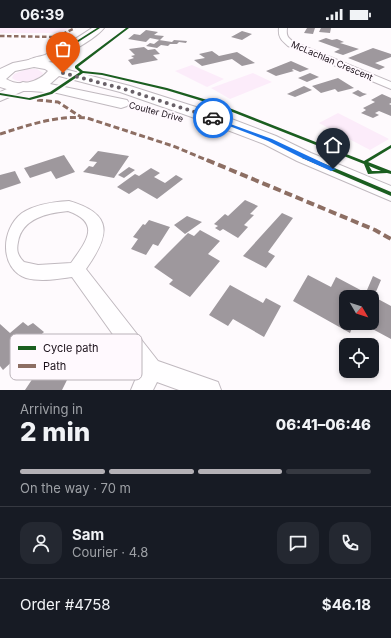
<!DOCTYPE html>
<html lang="en">
<head>
<meta charset="utf-8">
<style>
	body { margin:0; font-family:Inter,sans-serif; background:#242831; color:#f1f3f6; height:100vh; display:flex; flex-direction:column; font-size:15px; white-space:nowrap }
	* { box-sizing:border-box; margin:0 }
	p { font-size:13px; color:#9ea1a6 }
	.icon { flex:none; width:22px; height:22px; fill:none; stroke:currentColor; stroke-width:2; stroke-linecap:round; stroke-linejoin:round }
	.map { position:relative; height:362px; overflow:hidden }
	.sheet { display:flex; flex-direction:column; background:#171b24; flex:1 }
	.sheet>* { flex:none }
	.needle { width:26px; rotate:129deg }
	.controls { position:absolute; left:339px; top:262px; display:grid; gap:8px }
	.controls a { display:grid; place-items:center; width:40px; height:40px; border-radius:8px; background:#171b24; box-shadow:0 2px 6px #0003; font-size:20px }
	.pin { position:absolute; display:grid; place-items:center; width:34px; height:34px; color:#fff; margin:-41px -17px; border-radius:50% 50% 50% 0; rotate:-45deg; box-shadow:0 0 4px #0007 }
	.pin .icon { rotate:45deg }
	.courier { position:absolute; display:grid; place-items:center; width:40px; height:40px; margin:-20px; border:3px solid #1a73e8; border-radius:50%; background:#fff; color:#222; box-shadow:0 1px 5px #0007 }
	.head em { font-style:normal; font-weight:800 }
	.head div { display:flex; flex-direction:column-reverse }
	.head { display:flex; align-items:center; justify-content:space-between; height:68px; padding:0 20px }
	h1 { font-size:26px; font-weight:800; line-height:30px }
	.bar { display:grid; grid-template-columns:repeat(4,1fr); gap:6px 4px; align-content:center; height:48px; padding:0 20px }
	.bar i { height:5px; border-radius:3px; background:#363941 }
	.bar .on { background:#b4b1b6 }
	.bar p { grid-column:span 4 }
	.line { display:flex; align-items:center; gap:10px; padding:0 20px; border-top:1px solid #363941 }
	.line div { flex:1 }
	.round { display:grid; place-items:center; flex:none; width:42px; height:42px; border-radius:12px; background:#242831 }
	.status { display:flex; justify-content:space-between; align-items:center; height:28px; padding:0 20px; background:#171b24; direction:ltr }
	.status svg { height:11px; fill:currentColor }
	.map>svg:first-child { display:block }
	.green { fill:#fcecfa }
	.building { fill:#9e989d }
	.lines { fill:none; stroke-linecap:round; stroke-linejoin:round }
	.minor-casing { stroke:#c0b9bf; stroke-width:2 }
	.secondary-casing { stroke:#c0b9bf; stroke-width:2 }
	.primary-casing { stroke:#c0b9bf; stroke-width:2 }
	.minor { fill:#fffeff; fill-rule:evenodd }
	.secondary { fill:#fffeff; fill-rule:evenodd }
	.primary { fill:#fffeff; fill-rule:evenodd }
	.quiet-far2 { stroke:#8d6e63; stroke-width:2.5; stroke-dasharray:4.5 2.5; stroke-linecap:butt }
	.quiet-far1 { stroke:#8d6e63; stroke-width:3; stroke-dasharray:6 3; stroke-linecap:butt }
	.quiet { stroke:#8d6e63; stroke-width:4; stroke-dasharray:8 4; stroke-linecap:butt }
	.cycleway-casing { stroke:#fff9fe; stroke-width:3 }
	.cycleway { fill:#1b5e20; fill-rule:evenodd }
	.route { fill:#1a73e8 }
	.done { stroke:#696168; stroke-width:4; stroke-dasharray:0 7.2 }
	.labels { text-anchor:middle; stroke-width:4; stroke-linejoin:round; paint-order:stroke }
	.far-street-label { font-size:9px; fill:#190f18; stroke:#fff9fe }
	.key { fill:#fff9fe; stroke:#bab3b9; stroke-width:1 }
	.key-label { font-size:11px; fill:#190f18 }
</style>
</head>
<body>
<div class="status"><b>06:39</b><svg viewBox="0 0 49 12"><path d="M0 12V9h3v3zM5 12V6h3v6zM10 12V3h3v9zM15 12V0h3v12zM26 1h20v11H26zM47 4h2v5h-2z"/></svg></div>
<div class="map">
<svg width="391" height="362" viewBox="0 0 391 362">
	<rect width="100%" height="100%" fill="#fefafd"/>
	<path class="green" d="M0 0H69L61 5H0Z
		M192 37 224 51 207 59 175 43Z
		M27 41H37L43 45C38 55 20 57 12 50L14 46Z
		M253 45 272 54 230 71 211 60Z
		M338 85 389 111 370 122 319 95Z"/>
	<path class="building" d="M307 0H315L313 6 304 5Z
		M321 0H331L330 5 319 4Z
		M146 2 158 4 154 7 164 8 160 12 150 10 146 14 128 11 134 6 140 7Z
		M242 3 252 6 242 12 231 9Z
		M326 10 332 12 337 11 344 14 340 15 359 21 343 27 334 24 340 21 318 13Z
		M159 12 172 14 174 12 187 13 186 15 179 14 177 16H170L168 18 161 17 157 20 146 18 150 15 154 16Z
		M144 19 148 22 155 21 160 26 153 27 158 32 132 37 128 32 134 30 131 28 135 27 129 21Z
		M373 20 391 26V29L375 35 385 39 379 42 348 30Z
		M212 23 219 28 237 24 255 35 242 38 232 31 202 38 194 32 205 30 199 26Z
		M291 33 309 41 300 44 293 41 292 42 294 43 276 48 266 43Z
		M310 45 319 49 307 54 298 50Z
		M338 50 354 60 338 64 335 61 321 65 312 58Z
		M304 58 312 62 295 69 287 66Z
		M358 62 363 65 367 66 360 69 352 65Z
		M382 66 391 70V75L389 76 391 77V88L379 83 375 85 379 87 373 90 361 85 366 82 363 80 375 74 371 72Z
		M98 123 129 128 114 150 83 144 89 138 93 139 97 134 89 133Z
		M64 127 75 144 56 151 51 143 30 150 24 140Z
		M129 139 135 142 124 150 118 147Z
		M151 140 160 145 154 149 165 155 176 147 183 151 157 171 138 160 129 166 117 159 135 146 139 148Z
		M15 143 21 155 0 162V147Z
		M245 172 258 178 250 186 254 187 244 197 248 199 238 210 223 201 220 203 215 200 218 198 214 196 225 186 228 188Z
		M282 185 293 190 268 224 275 228 266 240 243 228Z
		M187 188 202 194 185 206 174 197Z
		M149 192 170 199 158 218 153 216 146 227 131 221 138 211 133 209 143 196 145 197Z
		M200 202 220 213 208 226 220 233 190 269 169 256 173 252 154 239 188 205 194 208Z
		M308 247 331 259 336 249 368 266 367 269H346V295H354L350 305 293 273Z
		M373 248 381 252 375 266 367 262Z
		M230 257 263 275 266 270 281 278 264 309 233 291 228 298 209 287Z
		M378 271 391 278V311L365 297 366 295H372V283Z
		M23 294 28 298 33 295 44 304 3 342 0 338V296L10 305Z
		M39 341 67 352 62 362H25Z"/>
	<g class="lines">
		<g class="minor-casing">
			<path id="minor" d="M279 0H287C286 8 288 10 294 14L391 54V61L288 18C281 12 278 9 279 0Z
				M69 173C114 186 110 207 86 241L158 333 218 354 221 362H179L157 354 153 362H131L139 343 72 249C57 251 41 254 26 250 0 241 0 202 22 185 36 176 53 174 69 173ZM68 183C102 195 86 214 71 235L38 237 24 234C18 228 16 223 18 214 22 190 48 185 68 183Z"/>
		</g>
		<g class="secondary-casing">
			<path id="secondary" d="M92 0H104C94 13 42 42 27 38L25 35C28 30 39 29 45 27 62 20 77 10 92 0Z
				M23 54 28 55 30 58 28 61 0 73V64Z"/>
		</g>
		<g class="primary-casing">
			<path id="primary" d="M34 31 54 35 68 42 130 58 221 87 276 108 311 125 391 158V173L297 133 264 116 209 95 120 64 59 48 50 56 127 72 129 75 127 78 121 80 57 65 31 63H13L0 59V41L13 35ZM34 39 45 41 48 43C38 55 19 59 6 51L15 43Z"/>
		</g>
		<use href="#minor" class="minor"/>
		<use href="#secondary" class="secondary"/>
		<use href="#primary" class="primary"/>
		<path class="quiet-far2" d="M0 8 56 9 75 0"/>
		<path class="quiet-far1" d="M37 72 58 74 81 89
			M0 106C29 97 57 87 87 90L173 118 209 133"/>
		<path class="quiet" d="M207 132 375 202 391 211"/>
		<g class="cycleway-casing">
			<path id="cycleway" d="M97 0H100L55 29 53 28Z
				M126 0H129L78 39 83 43 102 45 167 60 214 74 364 133 391 117V120L368 134 391 143V146L387 145 368 146 364 136 212 76 166 62 102 47 83 45 52 66 30 72 0 67V65L29 70 50 64 80 44 75 40V38ZM369 138 381 143H372Z
				M302 128H306L391 164V168L302 130Z"/>
		</g>
		<use href="#cycleway" class="cycleway"/>
	</g>
	<path class="route" d="M211 89 272 111 336 141 331 143 302 130 268 113 211 91Z"/>
	<g class="lines">
		<path class="done" d="M63 45 124 61 213 90"/>
	</g>
	<g class="labels">
		<g class="far-street-label">
			<text transform="translate(332 33) rotate(23)" y="3">McLachlan Crescent</text>
			<text transform="translate(156 84) rotate(15)" y="3">Coulter Drive</text>
		</g>
	</g>
	<rect x="10" y="306" width="132" height="46" rx="6" class="key"/>
	<rect x="18" y="318" width="18" height="4" fill="#1b5e20"/>
	<rect x="18" y="336" width="18" height="4" fill="#8d6e63"/>
	<g class="key-label">
		<text x="43" y="324">Cycle path</text>
		<text x="43" y="342">Path</text>
	</g>
</svg>
<div class="controls">
<a><svg class="needle" viewBox="-14 -14 28 28"><path d="M0-13l5 13h-10z" fill="#e53935"/><path d="M0 13l5-13h-10z" fill="#9ea1a6"/></svg></a>
<a><svg class="icon" aria-label="locate" viewBox="0 0 24 24"><circle cx="12" cy="12" r="6"/><path d="M12 2v4M12 18v4M2 12h4M18 12h4"/></svg></a>
</div>
<div class="pin" style="left:63px;top:45px;background:#ea580c"><svg class="icon" aria-label="bag" viewBox="0 0 24 24"><path d="M5 8h14l-1 12H6zM9 8a3 3 0 0 1 6 0"/></svg></div>
<div class="pin" style="left:333px;top:141px;background:#1f2937"><svg class="icon" aria-label="home" viewBox="0 0 24 24"><path d="M3 11l9-7 9 7M6 9v11h12V9"/></svg></div>
<div class="courier" style="left:213px;top:90px"><svg class="icon" aria-label="car" viewBox="0 0 24 24"><path d="M5 17H2v-5l4-1 3-4h7l3 4 3 1v5h-3M9 17h6M6 11h13"/><circle cx="7" cy="17" r="2"/><circle cx="17" cy="17" r="2"/></svg></div>
</div>
<section class="sheet">
<div class="head"><div><h1>2 min</h1><p>Arriving in</p></div><em>06:41–06:46</em></div>
<div class="bar"><i class="on"></i><i class="on"></i><i class="on"></i><i></i><p>On the way · 70 m</p></div>
<div class="line" style="height:72px"><a class="round"><svg class="icon" aria-label="person" viewBox="0 0 24 24"><circle cx="12" cy="8" r="4"/><path d="M4 21q1-7 8-7t8 7"/></svg></a><div><b>Sam</b><p>Courier · 4.8</p></div><a class="round"><svg class="icon" aria-label="chat" viewBox="0 0 24 24"><path d="M4 5h16v11H9l-5 4z"/></svg></a><a class="round"><svg class="icon" aria-label="phone" viewBox="0 0 24 24"><path d="M5 4h4l2 5-3 2q2 4 5 5l2-3 5 2v4C11 20 4 13 5 4z"/></svg></a></div>
<div class="line" style="height:52px"><div>Order #4758</div><b>$46.18</b></div>
</section>
</body>
</html>
